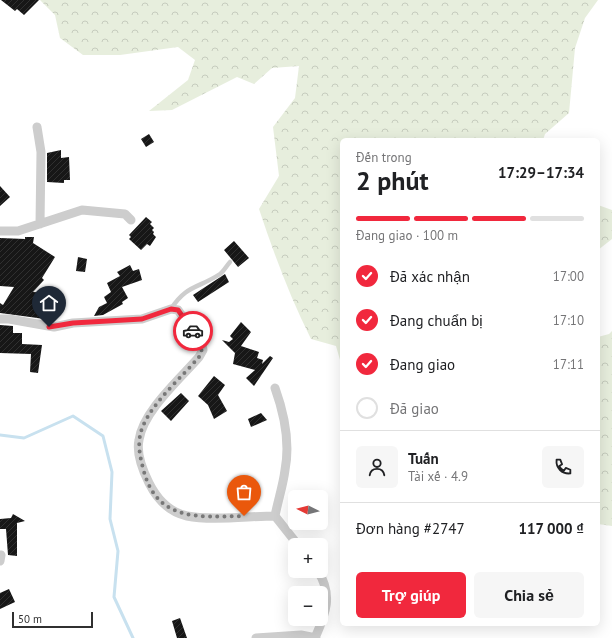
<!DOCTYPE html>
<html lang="vi">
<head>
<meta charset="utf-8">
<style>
	body { margin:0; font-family:"PT Sans",sans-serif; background:#f6f6f6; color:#202124; height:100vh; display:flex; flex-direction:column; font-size:15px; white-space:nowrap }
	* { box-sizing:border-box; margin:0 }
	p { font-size:13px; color:#757577 }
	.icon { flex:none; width:22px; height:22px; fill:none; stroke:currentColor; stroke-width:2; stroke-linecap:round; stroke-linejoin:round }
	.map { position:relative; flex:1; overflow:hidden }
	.panel { position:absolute; left:340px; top:138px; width:260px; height:488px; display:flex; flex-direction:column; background:#fff; border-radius:6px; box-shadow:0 4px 16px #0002 }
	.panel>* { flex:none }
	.needle { width:26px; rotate:276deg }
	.buttons { position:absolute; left:288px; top:490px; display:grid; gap:8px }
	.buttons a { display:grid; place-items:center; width:40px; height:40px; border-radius:6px; background:#fff; box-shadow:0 4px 16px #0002; font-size:20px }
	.scale { position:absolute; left:12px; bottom:10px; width:81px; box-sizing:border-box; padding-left:4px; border:2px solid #303030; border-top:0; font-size:11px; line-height:14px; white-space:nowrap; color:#303030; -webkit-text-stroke:3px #fff; paint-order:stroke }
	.pin { position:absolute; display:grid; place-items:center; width:34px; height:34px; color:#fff; margin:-41px -17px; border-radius:50% 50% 50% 0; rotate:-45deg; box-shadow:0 0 4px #0007 }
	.pin .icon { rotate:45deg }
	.courier { position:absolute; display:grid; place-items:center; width:40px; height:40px; margin:-20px; border:3px solid #f1283d; border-radius:50%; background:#fff; color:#222; box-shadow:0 1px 5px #0007 }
	.overview em { font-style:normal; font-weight:700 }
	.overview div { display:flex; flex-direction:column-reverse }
	.overview { display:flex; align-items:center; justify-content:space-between; height:68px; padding:0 16px }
	h1 { font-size:26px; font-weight:700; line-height:30px }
	.bar { display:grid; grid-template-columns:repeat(4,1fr); gap:6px 4px; align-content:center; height:48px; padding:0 16px }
	.bar i { height:5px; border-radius:3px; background:#e0e0e0 }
	.bar .on { background:#f1283d }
	.bar p { grid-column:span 4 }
	.line { display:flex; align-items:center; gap:10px; padding:0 16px; border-top:1px solid #e0e0e0 }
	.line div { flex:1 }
	.round { display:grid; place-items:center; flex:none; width:42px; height:42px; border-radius:6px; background:#f6f6f6 }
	ol { padding:0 16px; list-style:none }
	li { display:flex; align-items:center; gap:12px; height:44px }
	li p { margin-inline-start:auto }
	li .icon { padding:4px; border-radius:50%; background:#f1283d; color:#fff; stroke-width:4 }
	li:last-child { color:#757577 }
	li i { width:22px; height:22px; border:2px solid #e0e0e0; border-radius:50% }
	.primary-button { display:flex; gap:8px; margin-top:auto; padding:8px 16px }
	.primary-button a { flex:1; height:46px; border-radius:6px; background:#f1283d; color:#fff; font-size:16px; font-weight:700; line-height:46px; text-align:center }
	.primary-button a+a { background:#f6f6f6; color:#202124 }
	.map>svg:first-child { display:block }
	.forest { fill:url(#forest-crowns) }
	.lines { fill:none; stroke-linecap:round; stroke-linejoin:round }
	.stream { stroke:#c8e1ef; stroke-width:3 }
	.building { fill:url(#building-hatch) }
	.service { stroke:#cdcdcd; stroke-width:4.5 }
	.minor { stroke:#cdcdcd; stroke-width:9 }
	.done { stroke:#787878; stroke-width:4; stroke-dasharray:0 7.2 }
	.route { stroke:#f1283d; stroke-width:5 }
</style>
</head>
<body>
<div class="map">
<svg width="612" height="638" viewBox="0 0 612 638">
	<defs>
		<pattern id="forest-crowns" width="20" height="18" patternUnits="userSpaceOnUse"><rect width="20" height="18" fill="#e7eedd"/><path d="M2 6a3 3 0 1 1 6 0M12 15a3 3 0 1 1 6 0" fill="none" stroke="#c6ccbe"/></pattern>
		<pattern id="building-hatch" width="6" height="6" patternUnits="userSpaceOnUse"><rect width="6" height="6" fill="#171717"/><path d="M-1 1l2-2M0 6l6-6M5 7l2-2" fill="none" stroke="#303030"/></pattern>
	</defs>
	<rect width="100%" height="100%" fill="#fff"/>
	<path class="forest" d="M40 0H598L585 18 575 48 569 113 545 134 543 140H342V367L336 346 311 339C290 297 274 254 259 209L279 176 273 127 295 98 299 66 272 68 254 84 237 77 172 110 149 111 188 80 195 60 178 47 120 55H83L60 38 55 15Z
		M598 205 612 210V239L598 250Z
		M612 331V526L598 524V337L609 334Z"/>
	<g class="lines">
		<path class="stream" d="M0 435 24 438 73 416 103 436 112 472 110 519 118 551 114 597 133 638"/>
	</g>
	<path class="building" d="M1 0H39L24 15 17 9 15 11Z
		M149 134 154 142 146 147 141 139Z
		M61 150V158L69 157 70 180H64V183L47 182V153Z
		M0 186 10 197 0 206Z
		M146 217 152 222 150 224 154 228 152 230 154 232 153 234 156 237 150 246 147 244 141 250 129 239 131 237 129 235Z
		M25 237H34L33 243 55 257 42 278 44 280 33 292 48 293 45 319 0 313V303L3 305 14 287 0 286V238L25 239Z
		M234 241 249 258 238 267 224 250Z
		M78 257 87 259 85 272 76 271Z
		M130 265 133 271 139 269 142 280 122 287 128 298 122 302 123 304 103 315 94 316 99 307 107 303 104 297 111 292 107 283 120 276 117 272Z
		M225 274 229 282 198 302 193 295Z
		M241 322 251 332 241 346 259 352 257 358 263 360 262 364 270 356 273 358 254 386 246 378 255 370 233 364 235 353 222 340 229 342 233 339 230 336Z
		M0 325 13 326V333H22V344L42 345 38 373 30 372 31 354 0 353Z
		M214 376 225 385 218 395 227 411 214 419 208 405 198 396Z
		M181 393 189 401 171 421 161 411Z
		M261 413 267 420 251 427 248 419Z
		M13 514 25 521 17 523V556L8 555 6 529H0V519L11 518Z
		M9 589 15 602 0 609V593Z
		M180 618 187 638H177L172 621Z"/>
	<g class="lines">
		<path class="service" d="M171 309C186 285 199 288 220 274 224 271 227 265 230 262"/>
		<path class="minor" d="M37 127 41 152 40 224
			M0 231H18L82 210 125 214 131 220
			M0 319H9L54 327 73 323 142 319 171 309 178 310 202 345 203 350 199 357C181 378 143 411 139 440 136 454 143 471 149 483 157 499 169 512 187 516 211 521 250 516 275 516
			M275 388C284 413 290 444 285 470 283 486 278 500 275 516L298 545
			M0 561 1 555
			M256 638 301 635 316 638
			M315 638C326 613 333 595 318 571"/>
	</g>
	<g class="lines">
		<path class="done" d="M193 331C200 341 205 346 199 357 182 377 153 402 143 426 137 440 139 453 143 468 156 522 198 517 244 516"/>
		<path class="route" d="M49 327 73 323 142 319 171 309 178 310 193 331"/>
	</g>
</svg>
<div class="buttons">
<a><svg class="needle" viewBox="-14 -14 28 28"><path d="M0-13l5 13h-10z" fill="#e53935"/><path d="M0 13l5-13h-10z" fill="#757577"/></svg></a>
<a>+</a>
<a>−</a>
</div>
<div class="scale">50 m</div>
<div class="pin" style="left:244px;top:516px;background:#ea580c"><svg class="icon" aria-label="bag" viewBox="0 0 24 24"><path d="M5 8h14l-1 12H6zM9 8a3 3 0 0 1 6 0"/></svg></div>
<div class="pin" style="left:49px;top:327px;background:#1f2937"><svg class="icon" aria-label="home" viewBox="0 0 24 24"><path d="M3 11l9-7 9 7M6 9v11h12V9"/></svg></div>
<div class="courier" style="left:193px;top:331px"><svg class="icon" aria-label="car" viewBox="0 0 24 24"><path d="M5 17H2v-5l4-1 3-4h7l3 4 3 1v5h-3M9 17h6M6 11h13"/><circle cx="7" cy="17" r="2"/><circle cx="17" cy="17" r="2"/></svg></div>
<section class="panel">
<div class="overview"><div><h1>2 phút</h1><p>Đến trong</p></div><em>17:29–17:34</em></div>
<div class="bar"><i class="on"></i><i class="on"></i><i class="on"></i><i></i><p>Đang giao · 100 m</p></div>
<ol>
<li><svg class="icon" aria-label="check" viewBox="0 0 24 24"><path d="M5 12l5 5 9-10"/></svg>Đã xác nhận<p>17:00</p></li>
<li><svg class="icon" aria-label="check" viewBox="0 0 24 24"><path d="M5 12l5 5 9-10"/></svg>Đang chuẩn bị<p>17:10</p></li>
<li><svg class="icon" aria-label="check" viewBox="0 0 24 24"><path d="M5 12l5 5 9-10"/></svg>Đang giao<p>17:11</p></li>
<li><i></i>Đã giao</li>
</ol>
<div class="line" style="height:72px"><a class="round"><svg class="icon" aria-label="person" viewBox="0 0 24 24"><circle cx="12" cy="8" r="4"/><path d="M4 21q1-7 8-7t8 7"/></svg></a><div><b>Tuấn</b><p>Tài xế · 4.9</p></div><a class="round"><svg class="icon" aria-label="phone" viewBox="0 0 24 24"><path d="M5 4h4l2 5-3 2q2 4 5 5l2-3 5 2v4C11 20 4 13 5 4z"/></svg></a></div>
<div class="line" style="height:52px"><div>Đơn hàng #2747</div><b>117 000 ₫</b></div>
<div class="primary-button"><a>Trợ giúp</a><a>Chia sẻ</a></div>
</section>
</div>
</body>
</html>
